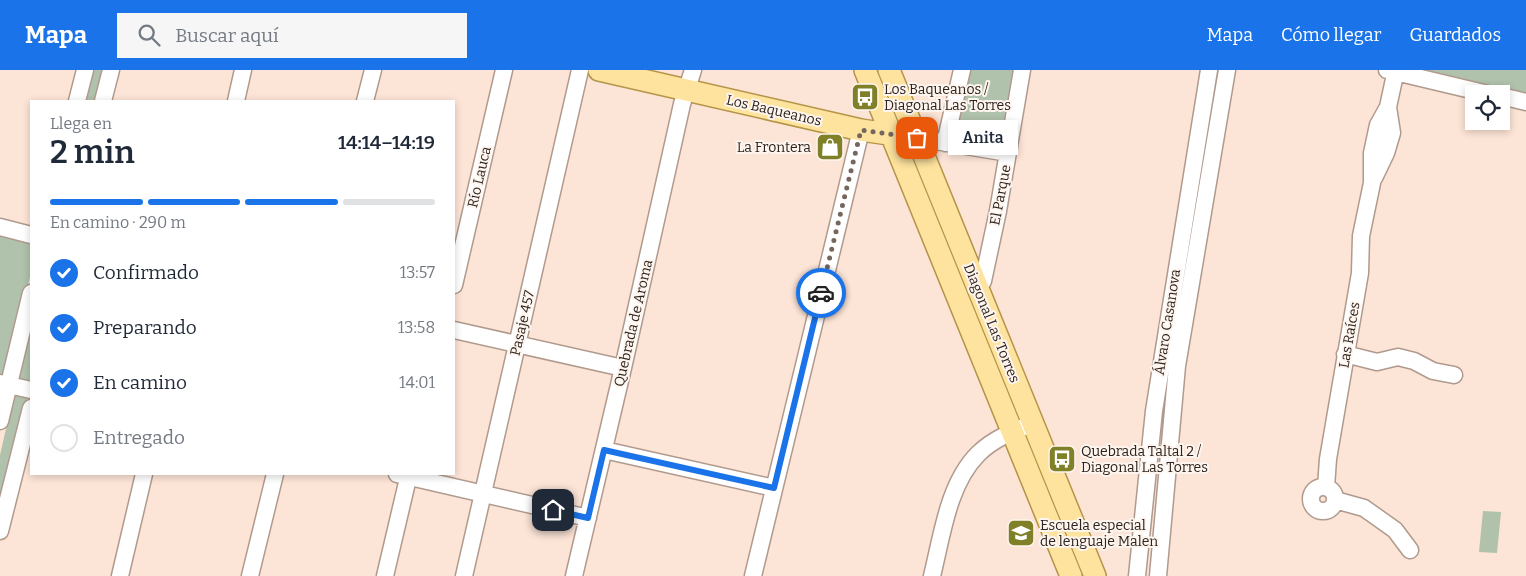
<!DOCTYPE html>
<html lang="es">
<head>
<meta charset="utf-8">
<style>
	body { margin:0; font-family:Bitter,serif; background:#f6f6f7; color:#1f2937; height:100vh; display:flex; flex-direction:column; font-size:19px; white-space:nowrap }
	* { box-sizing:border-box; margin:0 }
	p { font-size:16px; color:#747a83 }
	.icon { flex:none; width:28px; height:28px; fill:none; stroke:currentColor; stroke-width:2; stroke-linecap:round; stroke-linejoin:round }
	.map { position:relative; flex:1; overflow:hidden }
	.sheet { position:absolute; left:30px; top:30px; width:425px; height:375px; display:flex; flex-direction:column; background:#fff; border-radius:0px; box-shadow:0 2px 8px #0003 }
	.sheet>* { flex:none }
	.fabs { position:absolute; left:1465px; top:15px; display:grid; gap:10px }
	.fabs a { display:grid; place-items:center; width:45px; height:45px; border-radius:0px; background:#fff; box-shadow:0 2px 8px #0003; font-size:25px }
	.pin { position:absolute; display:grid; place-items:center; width:42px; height:42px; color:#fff; margin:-21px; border-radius:10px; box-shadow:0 2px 8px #0006 }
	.courier { position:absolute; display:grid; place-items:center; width:50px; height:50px; margin:-25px; border:4px solid #1a73e8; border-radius:50%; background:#fff; color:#222; box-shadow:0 1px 6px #0007 }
	.bubble { position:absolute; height:35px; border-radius:0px; background:#fff; box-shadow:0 2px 8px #0003; font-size:16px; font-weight:600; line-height:35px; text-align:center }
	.headline em { font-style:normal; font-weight:600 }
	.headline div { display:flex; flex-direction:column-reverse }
	.headline { display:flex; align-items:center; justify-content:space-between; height:85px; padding:0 20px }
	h1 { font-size:32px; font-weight:600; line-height:38px }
	.bar { display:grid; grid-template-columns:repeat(4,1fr); gap:8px 5px; align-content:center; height:60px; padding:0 20px }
	.bar i { height:6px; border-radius:4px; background:#e0e1e3 }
	.bar .current { background:#1a73e8 }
	.bar p { grid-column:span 4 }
	ol { padding:0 20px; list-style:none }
	li { display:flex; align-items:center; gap:15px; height:55px }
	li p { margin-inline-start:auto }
	li .icon { padding:5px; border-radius:50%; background:#1a73e8; color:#fff; stroke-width:4 }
	li:last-child { color:#747a83 }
	li i { width:28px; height:28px; border:2px solid #e0e1e3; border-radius:50% }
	header { display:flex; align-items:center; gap:30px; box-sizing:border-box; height:70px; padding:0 25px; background:#1a73e8; color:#fff }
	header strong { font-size:24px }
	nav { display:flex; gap:28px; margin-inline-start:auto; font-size:18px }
	.search { width:350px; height:45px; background:#f6f6f7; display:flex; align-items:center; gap:12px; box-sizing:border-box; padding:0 18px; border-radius:0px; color:#747a83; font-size:19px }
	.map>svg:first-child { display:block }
	.green { fill:#b0c2ab }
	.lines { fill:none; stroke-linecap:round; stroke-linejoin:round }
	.minor-casing { stroke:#b09a8d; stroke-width:19 }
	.major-casing { stroke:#b49447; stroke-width:24 }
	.minor { stroke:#fff; stroke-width:16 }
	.major { stroke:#fee39e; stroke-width:21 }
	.done { stroke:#75675e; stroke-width:5; stroke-dasharray:0 9 }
	.route { stroke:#1a73e8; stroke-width:6 }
	.labels { text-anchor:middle; stroke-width:4; stroke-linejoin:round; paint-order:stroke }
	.poi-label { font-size:14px; fill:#2c231e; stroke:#fef5ef; text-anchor:start }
	.street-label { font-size:14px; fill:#2c231e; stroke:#fef5ef }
</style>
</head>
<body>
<header>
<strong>Mapa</strong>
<div class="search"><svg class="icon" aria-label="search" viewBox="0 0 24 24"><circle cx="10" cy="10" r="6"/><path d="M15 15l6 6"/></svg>Buscar aquí</div>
<nav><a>Mapa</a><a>Cómo llegar</a><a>Guardados</a></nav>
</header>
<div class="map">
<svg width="1526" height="506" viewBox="0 0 1526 506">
	<rect width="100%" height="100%" fill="#fce4d6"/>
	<path class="green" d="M87 0H108L100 31H80Z
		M970 0H1014L1003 68 1000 72 956 64Z
		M1424 0H1526V26Z
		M0 165 31 173V203L6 307 0 305Z
		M31 250V311L0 444V385Z
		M1483 441 1501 442 1497 483 1479 482Z"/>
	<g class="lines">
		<g class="minor-casing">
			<path id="minor" d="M1387 0 1488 24
				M1501 26 1526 32
				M77 31 85 0
				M103 31 111 0
				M236 31 243 0
				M365 31 373 0
				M917 68 1008 83
				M945 73 962 0
				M1374 108 1386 83 1392 63 1388 37
				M0 157 31 165
				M454 215 504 0
				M977 218 983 211 998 141 1022 0
				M454 260 623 298
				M1345 284 1377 292 1398 287 1414 291 1433 301 1454 305
				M0 313 31 320
				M0 351 31 223
				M604 380 774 418
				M397 404 588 448
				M1311 429a12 12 0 1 1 24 0a12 12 0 1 1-24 0Z
				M1326 417 1328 389 1360 203 1361 166 1372 113V83L1378 55 1388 37 1396 0
				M1335 430 1364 438 1395 460 1410 480
				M0 461 31 338
				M120 506 144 404
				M250 506 275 404
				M385 506 409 404
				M464 506 580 0
				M574 506 623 298 682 34 693 0
				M753 506 861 60
				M932 506C942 466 948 414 978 384 993 369 1013 361 1032 354
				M1137 506 1154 341 1209 0
				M1158 506 1177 296 1227 0"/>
		</g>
		<g class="major-casing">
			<path id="major" d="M599 0 861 60 902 66
				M865 0 1071 506
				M889 0 1095 506"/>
		</g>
		<use href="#minor" class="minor"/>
		<use href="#major" class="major"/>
	</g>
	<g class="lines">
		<path class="done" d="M821 223 861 60 917 68"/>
		<path class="route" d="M553 440 588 448 604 380 774 418 821 223"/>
	</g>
	<defs>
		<g id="bus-square" transform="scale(1.4375)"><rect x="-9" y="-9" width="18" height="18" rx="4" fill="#7f8028" stroke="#fef5ef"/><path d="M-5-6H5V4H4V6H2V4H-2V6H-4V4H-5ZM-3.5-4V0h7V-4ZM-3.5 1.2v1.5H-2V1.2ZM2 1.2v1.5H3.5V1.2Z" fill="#fff"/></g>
		<g id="shop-square" transform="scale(1.4375)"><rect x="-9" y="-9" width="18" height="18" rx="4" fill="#7f8028" stroke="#fef5ef"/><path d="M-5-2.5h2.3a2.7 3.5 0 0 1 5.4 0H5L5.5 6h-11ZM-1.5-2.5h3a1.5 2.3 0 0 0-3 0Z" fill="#fff"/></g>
		<g id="school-square" transform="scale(1.4375)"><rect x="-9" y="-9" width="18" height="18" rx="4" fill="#7f8028" stroke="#fef5ef"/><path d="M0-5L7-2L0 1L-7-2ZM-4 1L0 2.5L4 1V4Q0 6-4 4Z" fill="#fff"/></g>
	</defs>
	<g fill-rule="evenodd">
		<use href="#bus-square" x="865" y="27"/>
		<use href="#shop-square" x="830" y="77"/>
		<use href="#bus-square" x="1062" y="389"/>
		<use href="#school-square" x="1021" y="463"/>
	</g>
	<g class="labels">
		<g class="poi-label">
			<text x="884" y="24">Los Baqueanos /<tspan x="884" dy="16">Diagonal Las Torres</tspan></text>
			<text x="811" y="82" text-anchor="end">La Frontera</text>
			<text x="1081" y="386">Quebrada Taltal 2 /<tspan x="1081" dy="16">Diagonal Las Torres</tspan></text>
			<text x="1040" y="460">Escuela especial<tspan x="1040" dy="16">de lenguaje Malen</tspan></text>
		</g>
		<g class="street-label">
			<text transform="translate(774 40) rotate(13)" y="5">Los Baqueanos</text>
			<text transform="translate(479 107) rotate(-77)" y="5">Río Lauca</text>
			<text transform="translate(1000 125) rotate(-79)" y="5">El Parque</text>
			<text transform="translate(1167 252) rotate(-81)" y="5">Álvaro Casanova</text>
			<text transform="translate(522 253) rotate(-77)" y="5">Pasaje 457</text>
			<text transform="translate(633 253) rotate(-77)" y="5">Quebrada de Aroma</text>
			<text transform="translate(992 253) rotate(68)" y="5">Diagonal Las Torres</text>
			<text transform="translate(1349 265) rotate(-80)" y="5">Las Raíces</text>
		</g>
	</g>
</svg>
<div class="fabs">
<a><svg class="icon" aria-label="locate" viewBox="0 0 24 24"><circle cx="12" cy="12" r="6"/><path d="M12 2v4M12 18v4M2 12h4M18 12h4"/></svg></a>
</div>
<div class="pin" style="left:917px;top:68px;background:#ea580c"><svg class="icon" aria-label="bag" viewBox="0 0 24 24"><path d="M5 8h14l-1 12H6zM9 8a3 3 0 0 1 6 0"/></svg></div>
<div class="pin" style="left:553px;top:440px;background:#1f2937"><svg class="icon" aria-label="home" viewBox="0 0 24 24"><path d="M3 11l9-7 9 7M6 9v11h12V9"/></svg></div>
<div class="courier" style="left:821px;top:223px"><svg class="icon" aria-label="car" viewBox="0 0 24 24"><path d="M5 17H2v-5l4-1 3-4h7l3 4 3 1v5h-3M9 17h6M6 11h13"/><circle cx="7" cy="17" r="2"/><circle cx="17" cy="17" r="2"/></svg></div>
<div class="bubble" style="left:948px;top:50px;width:70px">Anita</div>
<section class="sheet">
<div class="headline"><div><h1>2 min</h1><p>Llega en</p></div><em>14:14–14:19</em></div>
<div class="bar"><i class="current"></i><i class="current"></i><i class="current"></i><i></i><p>En camino · 290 m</p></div>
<ol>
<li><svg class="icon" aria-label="check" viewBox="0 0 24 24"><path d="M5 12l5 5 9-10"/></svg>Confirmado<p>13:57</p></li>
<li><svg class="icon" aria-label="check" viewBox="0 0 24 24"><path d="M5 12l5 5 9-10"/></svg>Preparando<p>13:58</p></li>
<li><svg class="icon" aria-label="check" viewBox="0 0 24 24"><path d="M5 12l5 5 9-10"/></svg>En camino<p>14:01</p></li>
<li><i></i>Entregado</li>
</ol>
</section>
</div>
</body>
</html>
